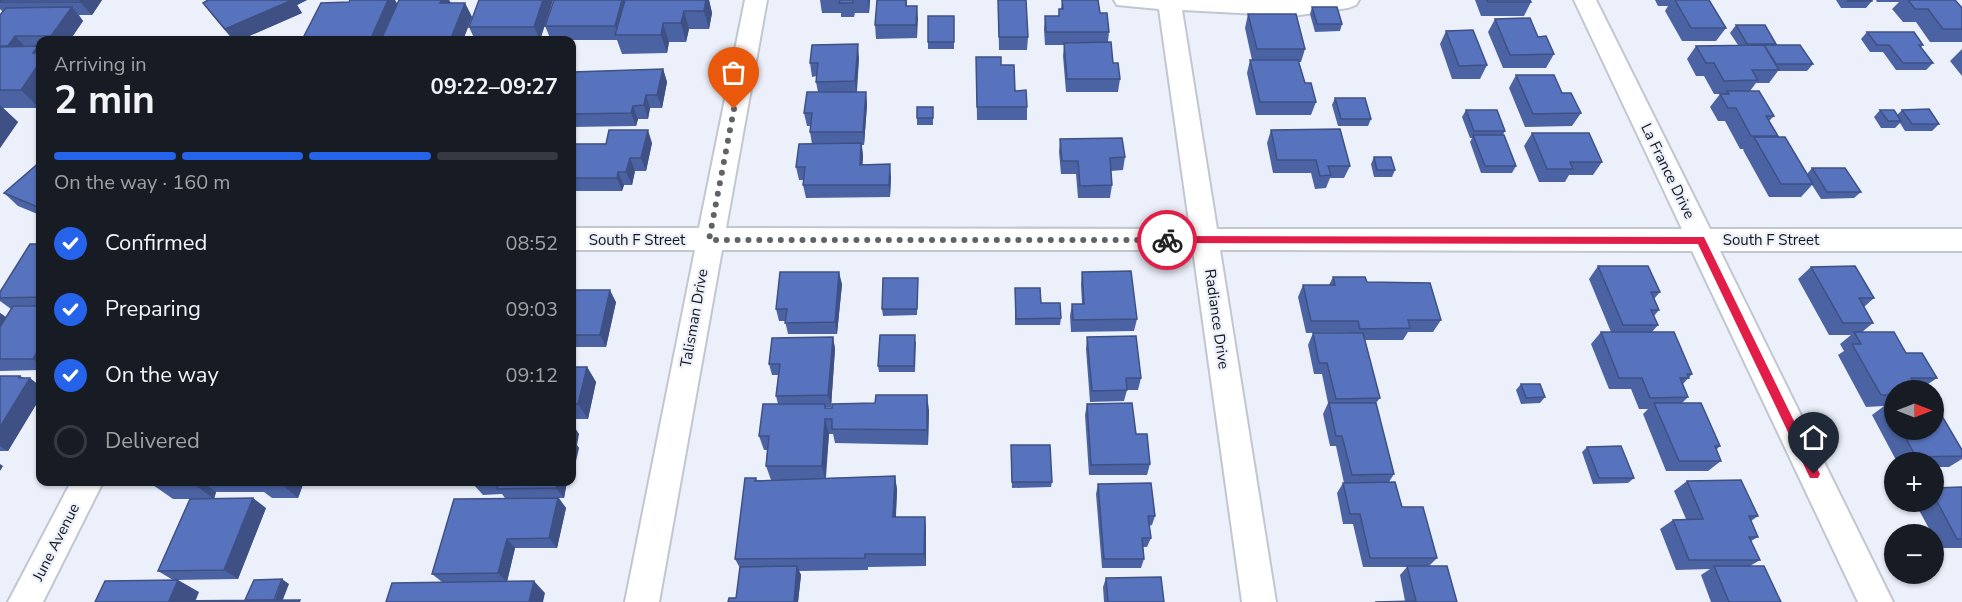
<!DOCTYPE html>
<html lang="en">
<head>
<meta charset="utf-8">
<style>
	body { margin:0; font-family:"Nunito Sans",sans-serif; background:#20242c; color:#f1f3f6; height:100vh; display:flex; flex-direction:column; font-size:22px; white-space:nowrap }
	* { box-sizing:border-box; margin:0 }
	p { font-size:20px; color:#9ea1a6 }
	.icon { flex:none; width:33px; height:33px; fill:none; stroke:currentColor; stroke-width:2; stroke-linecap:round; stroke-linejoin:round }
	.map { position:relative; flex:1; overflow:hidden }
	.drawer { position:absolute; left:36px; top:36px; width:540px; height:450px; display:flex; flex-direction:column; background:#171b24; border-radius:12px; box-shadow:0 2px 4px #0004 }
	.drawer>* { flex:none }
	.needle { width:39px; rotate:90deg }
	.tools { position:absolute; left:1884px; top:380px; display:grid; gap:12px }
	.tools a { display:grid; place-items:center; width:60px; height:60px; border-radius:50%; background:#171b24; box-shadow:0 2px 4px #0004; font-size:30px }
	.pin { position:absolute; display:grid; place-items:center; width:51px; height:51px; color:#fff; margin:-62px -26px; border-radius:50% 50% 50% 0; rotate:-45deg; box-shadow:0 0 6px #0007 }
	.pin .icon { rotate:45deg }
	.courier { position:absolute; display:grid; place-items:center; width:60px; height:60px; margin:-30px; border:4px solid #e11d48; border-radius:50%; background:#fff; color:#222; box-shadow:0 2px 8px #0007 }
	.summary em { font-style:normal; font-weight:700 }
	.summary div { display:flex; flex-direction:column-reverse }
	.summary { display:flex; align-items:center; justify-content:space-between; height:102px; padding:0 18px }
	h1 { font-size:39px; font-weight:700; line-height:45px }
	.bar { display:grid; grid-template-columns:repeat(4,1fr); gap:9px 6px; align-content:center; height:72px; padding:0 18px }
	.bar i { height:8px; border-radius:4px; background:#363941 }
	.bar .on { background:#2563eb }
	.bar p { grid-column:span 4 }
	ol { padding:0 18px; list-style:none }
	li { display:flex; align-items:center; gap:18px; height:66px }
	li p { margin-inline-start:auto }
	li .icon { padding:6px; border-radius:50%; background:#2563eb; color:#fff; stroke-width:4 }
	li:last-child { color:#9ea1a6 }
	li i { width:33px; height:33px; border:3px solid #363941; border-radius:50% }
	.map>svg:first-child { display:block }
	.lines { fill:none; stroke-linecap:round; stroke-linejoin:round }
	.street-casing { stroke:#c1c6d1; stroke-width:4 }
	.street { fill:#fff; fill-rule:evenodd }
	.wall { fill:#4c63a3 }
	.shaded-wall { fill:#3e5084 }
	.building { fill:#5873bd; stroke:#3e5084; stroke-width:1.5 }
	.route { fill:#e11d48 }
	.done { stroke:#5f6267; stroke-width:6; stroke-dasharray:0 10.8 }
	.labels { text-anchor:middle; stroke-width:4.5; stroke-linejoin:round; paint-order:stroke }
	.street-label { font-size:15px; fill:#131518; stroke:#ebf0fb }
</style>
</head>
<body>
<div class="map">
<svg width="1962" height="602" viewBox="0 0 1962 602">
	<rect width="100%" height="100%" fill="#ebf0fb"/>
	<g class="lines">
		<g class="street-casing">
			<path id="street" d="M745 0H767L726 228 1190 229 1159 9 1117 5 1114 0H1359L1356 5 1348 8 1293 16 1182 10 1217 229H1682L1574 0H1596L1710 229H1962V251H1720L1893 602H1858L1692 251 1220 250 1276 602H1242L1193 250H722L659 602H625L695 250H572V228H699Z
				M71 482H103L43 602H8Z"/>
		</g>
		<use href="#street" class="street"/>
	</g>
	<path class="wall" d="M0 0H102L92 15H79L83 21 70 40H40V105L39 108H3L18 122 0 148V15L3 12 0 9Z
		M208 0H307L297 5 302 13 240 40H233L213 16 203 3Z
		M395 0 397 4 399 0H449L451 3H465L472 17 463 40H305L303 38Z
		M553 0 540 40H475L469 27Z
		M709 0 712 13 709 29H689L686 42H669L667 53 622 54 617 40H551L545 26Z
		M820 0H870L869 13H855L854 17H841V13H822Z
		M877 0H907V6H917V38L876 39 875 25Z
		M998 0 1028 37 1027 50H999Z
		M1062 0H1098L1100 13 1109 32 1108 42 1113 63 1120 79 1118 92H1066L1063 56 1064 45H1045L1044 29 1045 16H1059V9H1061Z
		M1475 0H1530L1531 2 1524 16H1481Z
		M1655 0H1709L1726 28 1716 41H1682L1665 11 1668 6H1658Z
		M1836 0H1872V1L1866 8H1841Z
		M1876 0H1955L1962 8V42H1930L1916 22H1903L1892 9 1899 2H1877Z
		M1312 7 1342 24 1340 31 1315 32 1310 14Z
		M1248 14 1305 49 1301 62H1299L1305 83 1316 102 1311 115H1256L1247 73 1250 60H1252L1245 28Z
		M954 16V49H928V42Z
		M1495 19 1554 54 1546 68H1503L1488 32Z
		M1736 25 1776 44 1775 45 1813 64 1807 71H1778L1769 83H1756L1750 91 1774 116 1769 121 1778 136 1777 137 1807 174 1812 168 1861 192 1854 198 1821 199 1812 185 1801 197H1769L1743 150 1744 149H1740L1725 121H1718L1710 107 1720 94H1725H1714L1704 76H1696L1687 59 1696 46 1738 45 1730 33Z
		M1446 31 1487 65 1480 79H1452L1440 44Z
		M1867 32 1923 45 1921 47 1933 63 1926 70H1896L1883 52H1870L1861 39Z
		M1962 49V76L1950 61Z
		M976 57 1001 65 1015 91 1027 107V120H977Z
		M859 58 857 92H866L867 105 864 145H862L863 156 862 165 891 177 890 197 806 198 803 185 804 180H799L796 167 812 144 810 132 811 126H807L804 113 818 92 816 82 817 76 812 77 810 63Z
		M663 69 667 82 662 108H650L648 119H638L636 126 572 127V72Z
		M1516 75 1562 93 1581 113 1572 126 1525 127 1509 88Z
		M1335 98 1371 119 1368 126H1338L1332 105Z
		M933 107V125H917V118Z
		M1466 110 1505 131 1503 135 1516 166 1512 173H1481L1470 142 1472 138H1470L1462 117Z
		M1880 110 1897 115 1902 110 1939 124 1932 131H1905L1900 123 1895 128H1881L1874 117Z
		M1271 130 1350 166 1344 178H1330L1326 188 1315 189 1311 173H1273L1267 143Z
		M1532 133 1602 162 1593 175H1569L1565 182H1539L1524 146Z
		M1060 139 1125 157 1123 170 1111 171 1112 185 1110 198H1078L1076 174H1061L1059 152Z
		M652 143 646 171H635L632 185H624L622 191H572V144Z
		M1374 157 1395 170 1392 177H1374L1371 164Z
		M40 162V215L18 206 4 193Z
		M40 244V370L0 371V313L6 317 11 309 0 301V292Z
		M1598 266 1660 292 1654 299 1659 310 1654 316 1658 325 1652 332 1692 374 1683 384 1688 397 1682 403 1720 446 1716 450 1721 461 1708 471H1666L1643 414 1648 409H1639L1631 389H1609L1591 344 1601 332H1611L1589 279Z
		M1811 267 1874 298 1864 307 1873 323 1862 332 1906 353 1937 378 1921 389 1894 390V429H1934L1962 450V459L1949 467H1934V462H1897L1872 415 1884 406 1866 407 1838 355 1844 351 1840 344 1851 335H1829L1798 279Z
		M1082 272 1137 319 1134 331 1071 332 1070 316 1072 304H1082L1081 284Z
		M1333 277 1367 282 1441 320 1433 332H1408L1403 340H1365L1380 398 1376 403 1394 474 1389 482 1402 507 1437 558 1429 566 1457 602H1375L1405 601 1400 575 1407 567H1363L1353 524H1343L1337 493 1343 483H1344L1336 446H1330L1323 414 1328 403 1322 374H1314L1308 345 1313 333 1352 332 1306 333 1298 297 1303 285H1329Z
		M918 278 917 315 883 316 882 309Z
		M842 284 837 334H788L785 321H779L776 309Z
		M572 290 616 302 606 347H572Z
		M1015 295 1041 303 1061 318 1060 325H1015Z
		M833 337 835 349 831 407H826V408L929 410 928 445 835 443 833 434H829L826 478 895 476 897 490 896 517H925L926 530V566L868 567V570L799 571 801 575 798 602H728L736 598 740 568 735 559 756 478 757 480H771L766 466 767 450H764L759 436 778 404 776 396 778 375H772L769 364Z
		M1087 337 1141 378 1138 390H1127L1124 401 1090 402 1086 349Z
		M916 341 915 372H879L878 366Z
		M572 367H587L596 382 588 419H572Z
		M0 376H20L40 386V398L8 451H0Z
		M1521 384 1545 397 1540 403 1521 404 1516 390Z
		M1087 404 1150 464 1147 475H1089L1085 415Z
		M1587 447 1634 478 1628 483 1593 484 1582 452Z
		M1011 451 1052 482 1051 487 1012 488Z
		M1687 481 1758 516 1751 521 1758 537 1751 541 1760 560 1750 566 1781 602H1711L1701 575 1710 569 1676 570 1660 529 1673 520 1686 519 1674 491Z
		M154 482H304L298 498H272L264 492H216L214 499H173L153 485Z
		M475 482H567L564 498H559L566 508 557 548H515L507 581 545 593 442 582 432 574 505 498 502 494 483 495 474 485Z
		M1098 484 1155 516 1152 525 1149 526 1151 538 1147 547H1143L1144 559 1141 568H1102L1096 494Z
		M1962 487V548H1939L1934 537V534H1932L1914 501H1934V488Z
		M266 508 238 579 173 580 158 571Z
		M1106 578 1164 602H1104L1103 587Z"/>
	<path class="shaded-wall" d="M82 0H102L92 15 80 2Z
		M292 0H307L297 5 302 13 240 40H234L225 29Z
		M388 0H395L399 7 384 40H373L371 38Z
		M442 0H449L452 6 440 3Z
		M543 0H553L540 40 534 27Z
		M622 0H628L618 35 615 26Z
		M706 0H709L712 13 709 29 704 11Z
		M868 0H870L869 13Z
		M465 3 472 17 463 40H453L451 38Z
		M917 6 918 19 917 38 916 25Z
		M72 7 83 21 70 40H55L51 36Z
		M684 11 689 29 686 42 681 23Z
		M663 23 669 42 667 53 661 35Z
		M15 36 28 50 21 59 8 46Z
		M858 44 859 58 856 95 855 81Z
		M38 46 40 49V60L33 53Z
		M40 62V105L39 108 21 90Z
		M663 69 667 82 662 108 657 95Z
		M866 92 867 105 864 145 863 132Z
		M646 95 650 108 648 119 644 105Z
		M0 105 18 122 0 148Z
		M633 106 638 119 636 126 631 113Z
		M648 130 652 143 646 171 641 158Z
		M861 143 863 156 862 177 860 165Z
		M630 158 635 171 632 185 626 172Z
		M890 164 891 177 890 197 889 185Z
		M618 172 624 185 622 191 617 178Z
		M839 272 842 284 837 334 835 322Z
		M610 290 616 302 606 347 600 335Z
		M0 313 7 318 0 329Z
		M833 337 835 349 831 407 828 395Z
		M40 347V364L33 359Z
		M587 367 596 382 588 419 578 404Z
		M20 376 28 382 30 378 40 386V398L8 451 0 446V427Z
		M927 395 929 410 928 445 927 430Z
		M825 419 829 434 825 480 822 466Z
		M572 423 579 434 577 445 579 448 572 478Z
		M0 464 3 466 0 471Z
		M895 476 897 490 895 530 893 517Z
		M196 482H202L216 492 214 499 195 485Z
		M282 482H304L298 498 281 484Z
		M558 482H567L564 498 556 488Z
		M253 498 266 508 238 579 224 570Z
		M558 498 566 508 557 548 549 538Z
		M925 517 926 530V566L924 554Z
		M507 539 515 548 507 582 498 573Z
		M797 566 801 575 798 602H794Z
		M282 579 289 584 282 602H274Z
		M178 580 199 592 195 602 169 601Z
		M534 581 545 593 543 602H529Z"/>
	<path class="building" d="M0 0H82L80 2H0Z
		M208 0H292L225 29 203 3Z
		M350 0H388L371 38H303L321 3 349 2Z
		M399 0H442L440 3H465L451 38H430L429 40H381Z
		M479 0H543L534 27H469Z
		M554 0H622L615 26H545Z
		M625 0H706L704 11H684L681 23H663L661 35H615Z
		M840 0H853V3H839Z
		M877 0H906V6H917L916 25H875Z
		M998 0H1026L1028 37H999Z
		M1062 0H1098L1100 13H1107L1109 32H1046L1045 16H1059V9H1063Z
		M1487 0H1530L1531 2H1488Z
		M1675 0H1709L1726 28H1691Z
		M1847 0H1872V1H1847Z
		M1908 0H1955L1962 8V29H1943L1928 9H1915Z
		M72 7 51 36H15L8 46H0V15L6 8Z
		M1312 7H1337L1342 24H1317Z
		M1248 14H1296L1305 49H1257Z
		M928 16H954V42H928Z
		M1530 18 1538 37 1546 36 1554 54 1510 55 1495 19Z
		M1736 25H1765L1776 44H1747Z
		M1473 30 1487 65 1459 66 1446 31Z
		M1867 32H1914L1923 45H1919L1933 63H1903L1889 45H1877Z
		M1111 42 1113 63H1118L1120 79H1067L1064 43Z
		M858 44 855 81 816 82 818 63H810L812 45Z
		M1764 45 1779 70H1752L1758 80 1724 81 1714 63H1706L1696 46Z
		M1764 45H1800L1813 64H1776Z
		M38 46 33 53H40V62L21 90H0V47Z
		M976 57H1001V65H1014L1015 91 1026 90 1027 107H977Z
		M1250 60H1298L1305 83H1311L1316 102H1260Z
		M663 69 657 95H646L644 105 633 106 631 113 572 114V72Z
		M1516 75H1554L1562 93H1571L1581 113 1533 114Z
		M1727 91H1759L1774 116H1766L1778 136H1751L1736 108H1728L1720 94H1729Z
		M807 92H866L863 132H810L812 113H804Z
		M1335 98H1365L1371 119H1341Z
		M917 107H933V118H917Z
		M1929 109 1939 124H1912L1902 110Z
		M1466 110H1497L1505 131H1474Z
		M1880 110H1894L1901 121H1888Z
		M1340 129 1350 166H1328L1331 175 1320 176 1316 160H1277L1271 130Z
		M609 130H648L641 158H630L626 172H618L617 178H572V144H606Z
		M1532 133H1589L1602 162H1570L1573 169H1547Z
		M1473 135H1504L1516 166H1485Z
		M1754 137H1785L1813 184H1781Z
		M1122 138 1125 157 1110 158 1112 185 1080 186 1078 161H1062L1060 139Z
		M861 143 860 165 890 164 889 185H803L805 167H796L799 144Z
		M1374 157H1391L1395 170H1377Z
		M40 162V208L4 193Z
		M1812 168H1845L1861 192H1827Z
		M30 244H40V297L0 298V292Z
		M1598 266H1648L1660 292H1651L1659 310H1651L1658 325H1623Z
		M1855 266 1874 298H1859L1873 323H1843L1811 267Z
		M1131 271 1137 319 1073 320 1072 304H1084L1082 272Z
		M780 272H839L835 322 785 323 787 309H776Z
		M1333 277H1365L1367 282 1430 283 1441 320H1408L1410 328 1360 329 1358 321H1311L1303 285H1335Z
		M883 278H918L917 309H882Z
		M1015 288H1040L1041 303H1060L1061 318 1016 319Z
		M572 290H610L600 335H572Z
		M13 306H40V347L33 359H0V327Z
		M1601 332H1674L1692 374H1687L1689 378H1680L1688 397 1650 398 1642 378H1619Z
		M1854 332H1894L1906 353H1922L1937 378H1911L1918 390H1894V395H1881L1852 344H1861Z
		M1313 333H1363L1380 398 1336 399 1327 363H1319Z
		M880 335H915L914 366H878Z
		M1136 336 1141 378H1126L1127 390 1092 391 1087 337Z
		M833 337 828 395 776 396 780 364H769L772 338Z
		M572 367H587L578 404H572Z
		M0 376H20L19 378H30L0 427Z
		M1521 384H1540L1545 397 1526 398Z
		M876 395H927V430L832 429V419H825L822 466H766L769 436H759L763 404H825V408H832V404L875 403Z
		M1132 403 1136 434H1147L1150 464 1091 465 1087 404Z
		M1329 403H1376L1394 474 1352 475 1342 436H1336Z
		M1654 403H1701L1720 446H1715L1721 461H1679Z
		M1887 404H1894V417Z
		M1934 404H1935L1962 450V456L1916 457 1901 429H1934Z
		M1011 445H1050L1052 482H1012Z
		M1621 446 1634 478H1599L1587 447Z
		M895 476 893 517H925L924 554H865V558L735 559 745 478H756L755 481Z
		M1741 480 1758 516H1749L1758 537H1749L1760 560H1689L1673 520 1703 519 1687 481Z
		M154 482H196L195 485H153Z
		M255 482H282L281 484H254Z
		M475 482H558L556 488 497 489 498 484 474 485Z
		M1395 482 1402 507H1423L1437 558H1370L1360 514H1350L1343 483Z
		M1151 483 1155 516H1148L1151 538H1142L1144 559H1104L1098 484Z
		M1962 487V539H1957L1934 496V488Z
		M253 498 224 570 158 571 190 499Z
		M558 498 549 538 507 539 498 573 432 574 454 499Z
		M797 566 794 602H728L729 598H736L740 567Z
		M1407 566H1447L1457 602H1375L1416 601Z
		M1714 566H1764L1781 602H1729Z
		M1161 577 1164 602H1108L1106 578Z
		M282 579 274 600H245L254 580Z
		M178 580 169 601 300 600 299 602H95L105 581Z
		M534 581 529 602H386L392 583Z"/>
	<path class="route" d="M1167 236 1704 237 1820 474 1818 478H1810L1698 244 1167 243 1162 240Z"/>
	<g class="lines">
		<path class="done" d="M734 109 709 240H1167"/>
	</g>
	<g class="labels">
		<g class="street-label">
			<text transform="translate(1668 171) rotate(64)" y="5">La France Drive</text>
			<text x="637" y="245">South F Street</text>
			<text x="1771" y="245">South F Street</text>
			<text transform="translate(694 318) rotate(-80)" y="5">Talisman Drive</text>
			<text transform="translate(1217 319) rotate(82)" y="5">Radiance Drive</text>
			<text transform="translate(56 542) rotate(-63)" y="5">June Avenue</text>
		</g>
	</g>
</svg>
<div class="tools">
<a><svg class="needle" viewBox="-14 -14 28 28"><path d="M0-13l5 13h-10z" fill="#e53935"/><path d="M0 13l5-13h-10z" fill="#9ea1a6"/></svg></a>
<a>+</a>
<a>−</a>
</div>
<div class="pin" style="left:734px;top:109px;background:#ea580c"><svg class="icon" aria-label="bag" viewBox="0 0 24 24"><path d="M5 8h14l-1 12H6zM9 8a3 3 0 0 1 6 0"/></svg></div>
<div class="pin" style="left:1814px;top:474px;background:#1f2937"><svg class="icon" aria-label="home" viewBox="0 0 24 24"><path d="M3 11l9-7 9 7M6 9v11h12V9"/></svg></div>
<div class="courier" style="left:1167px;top:240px"><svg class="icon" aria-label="bike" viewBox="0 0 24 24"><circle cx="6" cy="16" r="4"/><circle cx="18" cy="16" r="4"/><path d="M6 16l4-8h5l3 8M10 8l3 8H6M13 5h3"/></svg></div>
<section class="drawer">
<div class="summary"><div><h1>2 min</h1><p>Arriving in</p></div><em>09:22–09:27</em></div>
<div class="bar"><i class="on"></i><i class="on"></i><i class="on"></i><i></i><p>On the way · 160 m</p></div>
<ol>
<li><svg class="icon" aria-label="check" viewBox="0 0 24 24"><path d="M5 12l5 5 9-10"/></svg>Confirmed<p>08:52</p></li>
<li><svg class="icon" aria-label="check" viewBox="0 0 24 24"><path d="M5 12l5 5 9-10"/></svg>Preparing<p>09:03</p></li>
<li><svg class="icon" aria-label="check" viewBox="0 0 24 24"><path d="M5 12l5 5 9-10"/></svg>On the way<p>09:12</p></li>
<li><i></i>Delivered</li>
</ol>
</section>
</div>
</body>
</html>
